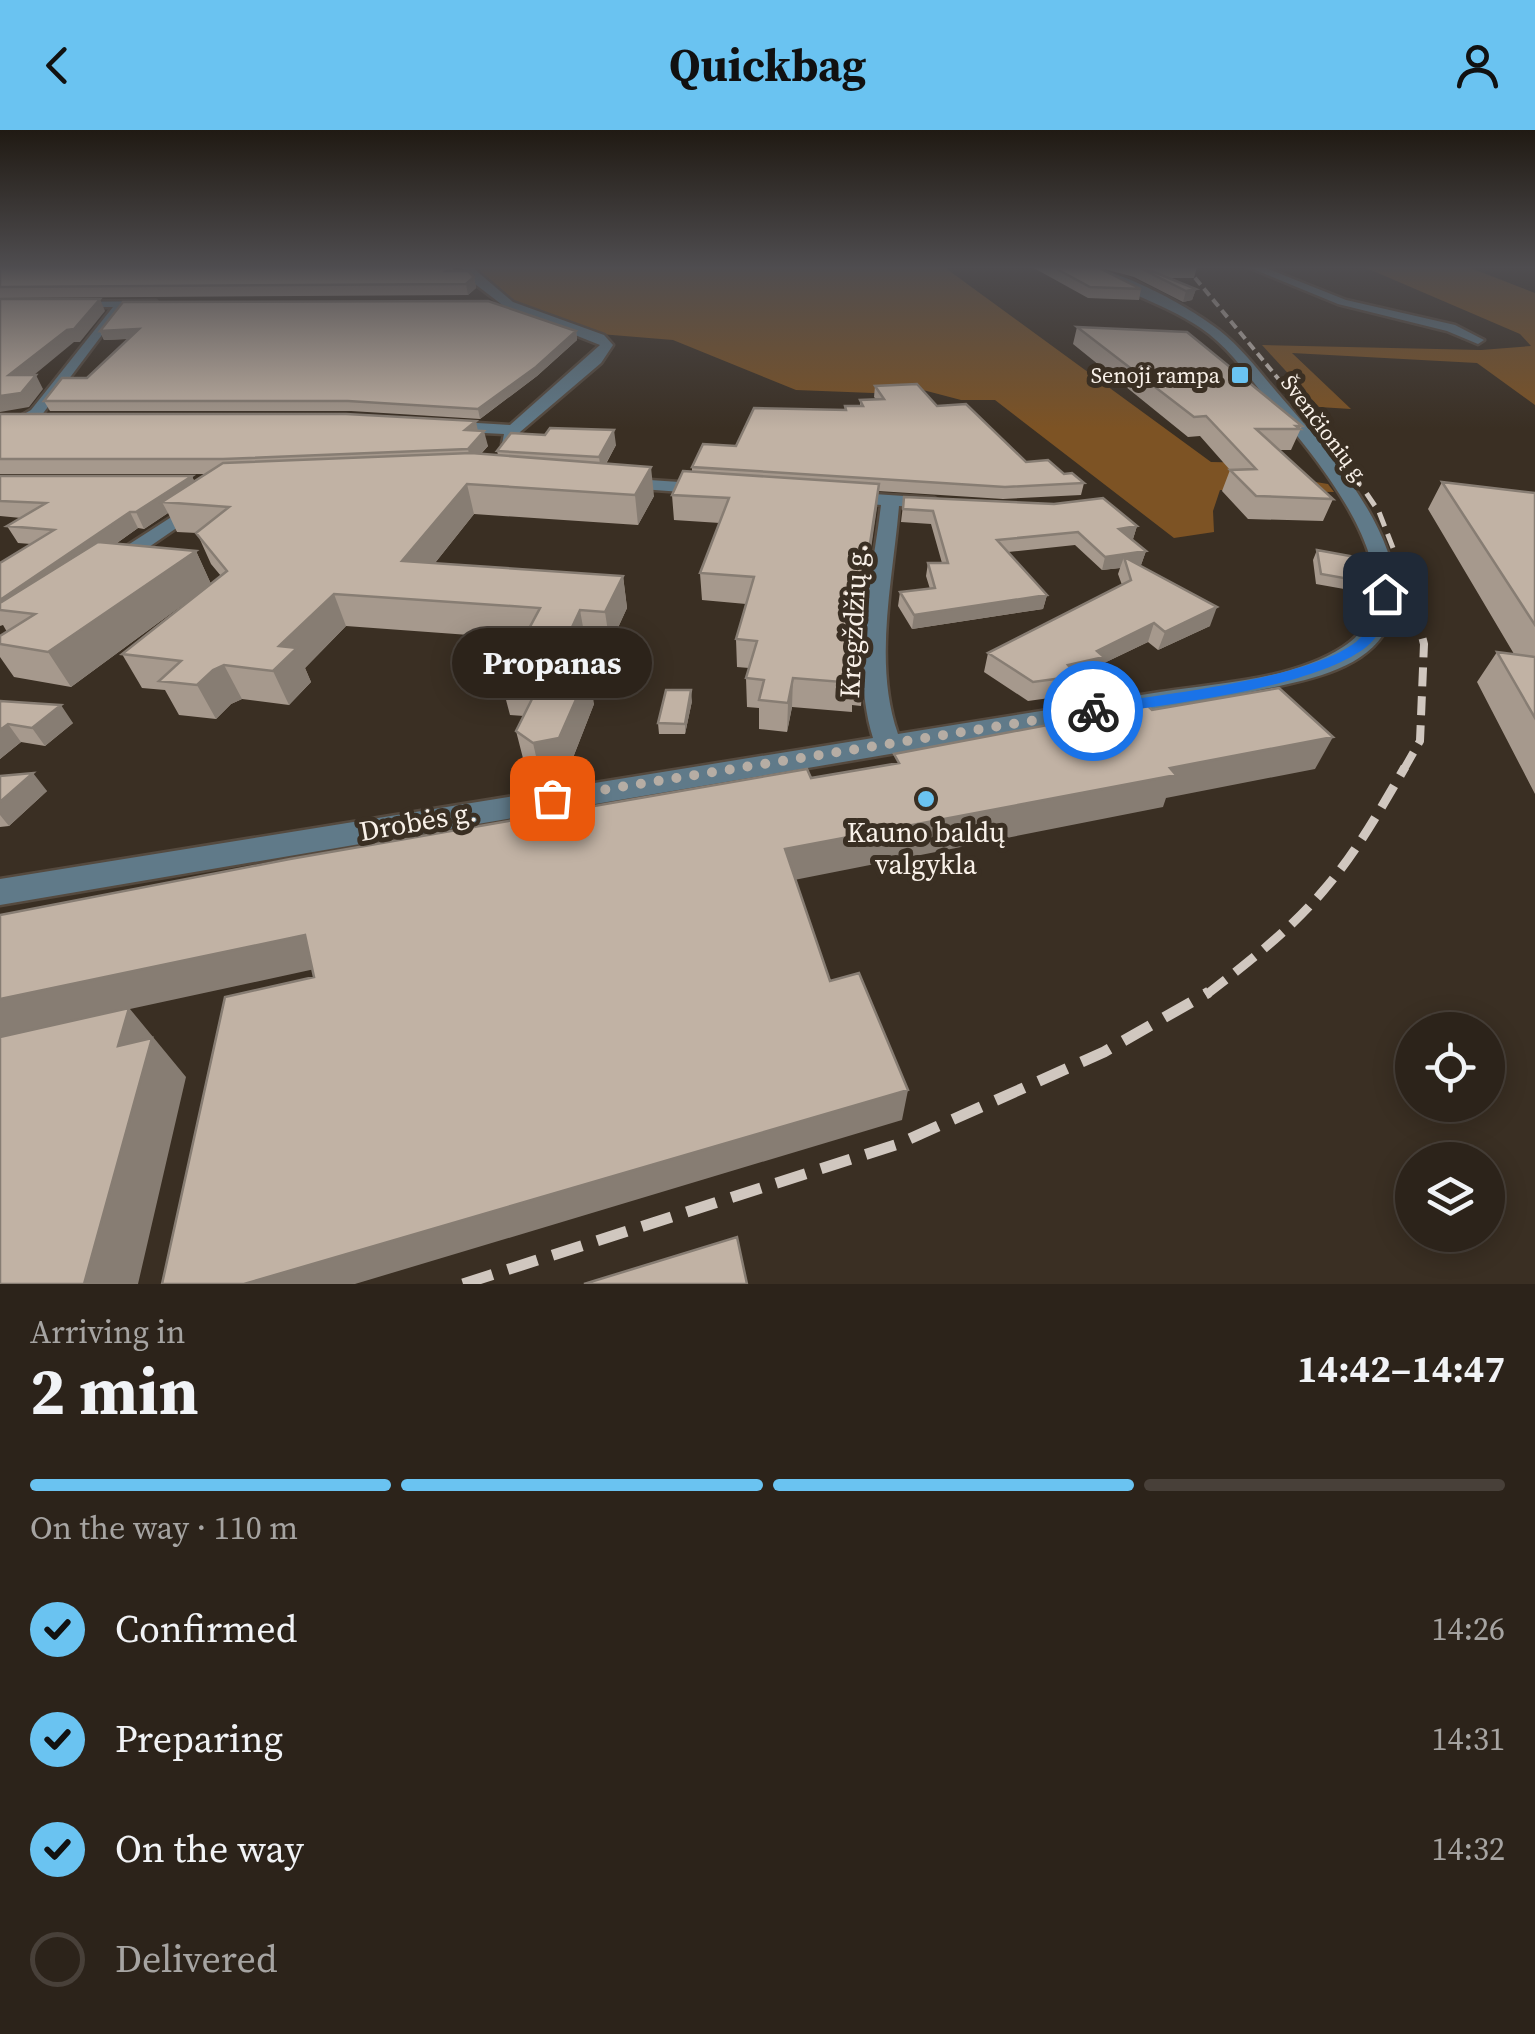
<!DOCTYPE html>
<html lang="en">
<head>
<meta charset="utf-8">
<style>
	body { margin:0; font-family:"Source Serif 4",serif; background:#342b23; color:#f1f3f6; height:100vh; display:flex; flex-direction:column; font-size:38px; white-space:nowrap }
	* { box-sizing:border-box; margin:0 }
	p { font-size:32px; color:#a6a4a2 }
	.icon { flex:none; width:55px; height:55px; fill:none; stroke:currentColor; stroke-width:2; stroke-linecap:round; stroke-linejoin:round }
	.map { position:relative; height:1154px; overflow:hidden }
	.side { display:flex; flex-direction:column; background:#2c231a; flex:1 }
	.side>* { flex:none }
	.buttons { position:absolute; left:1395px; top:882px; display:grid; gap:20px }
	.buttons a { display:grid; place-items:center; width:110px; height:110px; border-radius:50%; background:#2c231a; box-shadow:0 5px 25px #0003,0 0 0 2px #484039; font-size:50px }
	.pin { position:absolute; display:grid; place-items:center; width:85px; height:85px; color:#fff; margin:-42px; border-radius:20px; box-shadow:0 5px 15px #0006 }
	.courier { position:absolute; display:grid; place-items:center; width:100px; height:100px; margin:-50px; border:8px solid #1a73e8; border-radius:50%; background:#fff; color:#222; box-shadow:0 2px 12px #0007 }
	.bubble { position:absolute; height:70px; border-radius:35px; background:#2c231a; box-shadow:0 5px 25px #0003,0 0 0 2px #484039; font-size:32px; font-weight:700; line-height:70px; text-align:center }
	.summary em { font-style:normal; font-weight:700 }
	.summary div { display:flex; flex-direction:column-reverse }
	.summary { display:flex; align-items:center; justify-content:space-between; height:170px; padding:0 30px }
	h1 { font-size:65px; font-weight:700; line-height:75px }
	.bar { display:grid; grid-template-columns:repeat(4,1fr); gap:15px 10px; align-content:center; height:120px; padding:0 30px }
	.bar i { height:12px; border-radius:8px; background:#484039 }
	.bar .on { background:#6ac3f1 }
	.bar p { grid-column:span 4 }
	ol { padding:0 30px; list-style:none }
	li { display:flex; align-items:center; gap:30px; height:110px }
	li p { margin-inline-start:auto }
	li .icon { padding:10px; border-radius:50%; background:#6ac3f1; color:#111; stroke-width:4 }
	li:last-child { color:#a6a4a2 }
	li i { width:55px; height:55px; border:5px solid #484039; border-radius:50% }
	header { display:flex; justify-content:space-between; align-items:center; height:130px; padding:0 30px; background:#6ac3f1; color:#111; font-size:45px; font-weight:700 }
	.map>svg:first-child { display:block }
	.forest { fill:#7d5324 }
	.lines { fill:none; stroke-linecap:round; stroke-linejoin:round }
	.minor-casing { stroke:#554a3f; stroke-width:5 }
	.minor { fill:#607a89; fill-rule:evenodd }
	.rail-far4 { stroke:#d0c7bf; stroke-width:4; stroke-dasharray:9 5; stroke-linecap:butt }
	.rail-far3 { stroke:#d0c7bf; stroke-width:5; stroke-dasharray:15 8; stroke-linecap:butt }
	.rail-far2 { stroke:#d0c7bf; stroke-width:8; stroke-dasharray:19 10; stroke-linecap:butt }
	.rail-far1 { stroke:#d0c7bf; stroke-width:9; stroke-dasharray:25 12; stroke-linecap:butt }
	.rail { stroke:#d0c7bf; stroke-width:11; stroke-dasharray:31 16; stroke-linecap:butt }
	.wall { fill:#a6998d }
	.shaded-wall { fill:#877d73 }
	.building { fill:#c1b2a4; stroke:#877d73; stroke-width:2.5 }
	.route { fill:#1a73e8 }
	.done { stroke:#b6ada4; stroke-width:10; stroke-dasharray:0 18 }
	.poi-dot { fill:#6ac3f1; stroke:#3a2f23; stroke-width:4 }
	.labels { text-anchor:middle; stroke-width:10; stroke-linejoin:round; paint-order:stroke }
	.far-poi-label { font-size:22px; fill:#f9f1e9; stroke:#3a2f23; text-anchor:end }
	.far-street-label { font-size:22px; fill:#f9f1e9; stroke:#3a2f23 }
	.street-label { font-size:28px; fill:#f9f1e9; stroke:#3a2f23 }
	.poi-label { font-size:28px; fill:#f9f1e9; stroke:#3a2f23 }
</style>
</head>
<body>
<header><svg class="icon" aria-label="back" viewBox="0 0 24 24"><path d="M15 5l-7 7 7 7"/></svg>Quickbag<svg class="icon" aria-label="person" viewBox="0 0 24 24"><circle cx="12" cy="8" r="4"/><path d="M4 21q1-7 8-7t8 7"/></svg></header>
<div class="map">
<svg width="1535" height="1154" viewBox="0 0 1535 1154">
	<rect width="100%" height="100%" fill="#3a2f23"/>
	<path class="forest" d="M473 137H944L1211 332 1263 333 1291 348 1328 354 1334 362 1220 360 1213 381 1214 402 1174 408 995 270H961L923 260 873 263 796 260 673 210 600 204 509 172 491 160Z
		M1364 137H1468L1535 163V275L1477 233 1292 223 1351 279 1319 277 1262 215 1481 220 1531 216 1520 204Z"/>
	<g class="lines">
		<g class="minor-casing">
			<path id="minor" d="M461 137H472L513 172 604 205 613 215 601 233 520 302 514 314H502L504 304 445 301 437 296 445 291 510 295 600 215 505 177 475 154Z
				M1081 137C1117 137 1190 177 1219 200 1243 219 1261 244 1281 267 1326 319 1424 424 1387 498 1362 547 1285 553 1238 565L0 775V749L873 608C850 534 872 450 881 375L838 371V363L844 362 934 368 943 373 934 378 899 376C893 449 873 533 898 604 985 590 1073 576 1160 562 1218 553 1292 550 1343 517 1432 459 1312 323 1269 272 1250 248 1233 223 1209 204 1170 174 1121 163 1081 137Z
				M1248 137H1263L1346 170 1455 195 1484 210 1478 214 1447 201 1338 174Z
				M156 171 160 176 123 177 41 286 29 293H19V287L31 280 113 177H71L67 172Z
				M620 348 709 354 718 359 709 364 614 357V349Z
				M201 368 207 369V377L117 439H103V431Z"/>
		</g>
		<use href="#minor" class="minor"/>
		<path class="rail-far4" d="M1186 137 1343 327"/>
		<path class="rail-far3" d="M1341 325 1379 382 1411 464"/>
		<path class="rail-far2" d="M1404 639 1420 611 1424 514 1410 461"/>
		<path class="rail-far1" d="M1206 865C1247 833 1289 801 1323 761 1356 723 1380 680 1405 637"/>
		<path class="rail" d="M463 1154 898 1014 1104 922 1209 862"/>
	</g>
	<path class="wall" d="M0 137H453L454 141 474 147 476 158 468 165 0 168Z
		M1032 137H1096L1141 159 1139 170 1088 168Z
		M1097 137H1197L1194 148H1169L1196 159 1192 170 1183 172 1134 147Z
		M1077 197 1302 296 1291 320H1279L1333 369 1323 391 1248 389 1222 361 1230 340 1200 306 1188 307 1073 214Z
		M100 201H576L577 210 537 246 480 289 351 281H50L44 271 87 248 128 209 104 210Z
		M875 256 937 276 1026 332 1064 344 1084 353 1081 365 1003 369 878 361 863 471V547L861 576 852 575V582L792 577 787 602 759 599V578L747 577 746 548 749 538 737 537 736 509 746 474 702 470 700 443 720 393 674 390 672 365 692 342V337L736 316 845 280V276H860V270L876 269 874 267Z
		M0 284 478 301 488 316 481 324 498 325 497 321 616 315 606 334 654 366 638 395 474 384 435 433 623 446 627 478 610 515 586 514 575 539 594 574 567 643 541 648 525 636 516 601 524 586 510 585 501 551 523 509 346 496 305 538 311 552 289 575 242 569 231 574 216 589 179 585 165 560 142 558 122 524 221 446 211 434 197 403 177 402 168 383 144 399 138 398 117 413 196 421 211 454 71 557 14 547 0 527V506L7 502 3 495 0 496V433L31 414 18 413 7 396 21 388 0 386V346H192L194 351 205 344H0Z
		M1442 352 1535 363V664L1477 552 1497 522 1514 524 1428 379Z
		M904 367 1137 396 1133 409H1132L1146 421 1141 435H1139L1210 496 1158 520 1148 512 1102 534 1098 546 1075 551 1071 565 1028 571 984 542 988 523 1122 455 1118 444 1120 438 1102 440 1075 415 1008 422 1047 465 1043 479 912 499 898 476 900 462 930 459 926 446 928 433H942L931 394 901 392Z
		M1317 420 1366 452 1361 462 1316 454 1313 430Z
		M0 571 73 593 45 616 21 612 0 629Z
		M692 571 685 604H659L658 593Z
		M0 646 47 661 9 696 0 697Z"/>
	<path class="shaded-wall" d="M474 147 476 158 468 165 466 154Z
		M1196 159 1192 170 1183 172 1186 161Z
		M100 169 105 181 80 212H74L17 259 9 245Z
		M139 199 143 208 104 210 100 201Z
		M576 201 577 210 537 246 480 289 478 279Z
		M36 245 43 259 29 277 0 282V266Z
		M476 291 479 306 465 300Z
		M614 300 616 315 601 342 599 327Z
		M484 301 488 316 471 334 468 319Z
		M651 337 654 366 638 395 635 365Z
		M192 346 199 362 162 372 168 383 144 399 136 382Z
		M467 354 474 384 411 463 402 431Z
		M879 354 877 378 861 487 863 460Z
		M130 382 138 398 20 482 0 480V470Z
		M1137 396 1133 409 1115 412 1119 399Z
		M196 421 211 454 71 557 48 522Z
		M1146 421 1141 435 1127 437 1124 427 1120 438 1102 440 1105 427Z
		M623 446 627 478 610 515 605 482Z
		M334 464 346 496 305 538 311 552 289 575 273 541 279 516Z
		M1047 465 1043 479 912 499 914 485Z
		M1217 477 1210 496 1158 520 1165 502Z
		M580 480 586 514 560 572 553 538Z
		M1154 493 1148 512 1102 534 1098 546 1075 551 1077 546 1068 535Z
		M224 535 242 569 231 574 216 589 197 555 213 540Z
		M589 540 594 574 567 643 541 648 533 613Z
		M793 548 792 577 787 602 788 573Z
		M691 560 692 571 685 604V594Z
		M61 575 73 593 45 616 32 598Z
		M8 594 21 612 0 629V600Z
		M1333 607 1315 639 1166 668 1163 677 784 752 785 719 1170 638Z
		M33 643 47 661 9 696 0 685V672Z
		M305 805 324 837 130 879 186 947 138 1154H84L0 908V869Z
		M908 960 902 990 355 1154H244Z"/>
	<path class="building" d="M0 137H451L446 141H468L474 147 466 154 0 157Z
		M1053 137H1097L1141 159 1090 157Z
		M1138 137H1197L1144 138 1196 159 1186 161Z
		M0 169H100L74 199 67 200 9 245H36L21 263 0 266Z
		M488 171 576 201 536 237 478 279 348 271H44L62 248H87L139 199 100 201 123 172Z
		M1077 197 1187 202 1302 296H1296L1300 299H1256L1333 369 1256 366 1230 340 1256 339 1206 286 1194 287Z
		M917 254 937 276 966 274 1026 332 1048 330 1064 344 1072 343 1084 353 1005 357 692 337 703 314 736 316 754 278 846 280 845 276H863L860 270 884 269 875 256Z
		M0 284H346L476 291 465 300 484 301 468 319 223 329H0Z
		M550 298 614 300 599 327 497 321 511 303 545 305Z
		M471 323 651 337 635 365 467 354 402 431 623 446 605 482 580 480 553 538 589 540 559 608 533 613 516 601 540 553 501 551 540 478 334 464 279 516 297 518 273 541 224 535 213 540 197 555 159 551 181 531 122 524 227 441 196 403 229 377 162 372 223 333Z
		M683 341 879 354 863 460V547H855L854 553 793 548 788 573 759 570 764 550 746 548 757 511 736 509 754 447 700 443 729 368 672 365Z
		M0 346H192L136 382H130L0 470V433L54 400 7 396 46 373 0 371Z
		M1442 352 1535 363V495Z
		M904 367 1054 374 1103 368 1137 396 1119 399 1146 421 1105 427 1078 402 997 410 1047 465 914 485 900 462 935 458 928 433H948L933 381 903 379Z
		M98 412 196 421 48 522 0 514V506L35 484 0 480V473Z
		M1317 420 1361 428 1366 452 1321 444Z
		M1124 427 1217 477 1165 502 1154 493 1097 521 1104 527 1068 535 1077 546 1033 552 988 523 1131 450Z
		M1497 522 1535 527V588Z
		M1279 558 1333 607 1170 638 1176 645 785 719 830 851 859 843 908 960 244 1154H162L225 867 314 847 305 805 0 869V785L290 729 807 639 811 648 899 633 894 624 1148 576 1152 580Z
		M666 560H691L685 594 658 593Z
		M0 571 61 575 32 598 8 594 0 600Z
		M33 643 0 672V646Z
		M129 878 118 916 152 908 84 1154H0V907Z
		M737 1107 747 1154H584Z"/>
	<linearGradient id="sky" x2="0" y2="1"><stop stop-color="#201a13"/><stop offset="0.46" stop-color="#4f4d50"/><stop offset="1" stop-color="#4f4d50" stop-opacity="0"/></linearGradient>
	<rect width="1535" height="299" fill="url(#sky)"/>
	<path class="route" d="M1385 460 1392 464C1391 482 1380 507 1365 518 1308 560 1164 574 1093 586L1085 581 1093 575C1157 565 1307 550 1356 512 1369 501 1377 480 1378 464Z"/>
	<g class="lines">
		<path class="done" d="M552 668 1093 581"/>
	</g>
	<g class="poi-dot">
		<rect x="1230" y="235" width="20" height="20" rx="5"/>
		<circle cx="926" cy="669" r="10"/>
	</g>
	<g class="labels">
		<g class="far-poi-label">
			<text x="1220" y="253">Senoji rampa</text>
		</g>
		<g class="far-street-label">
			<text transform="translate(1326 300) rotate(53)" y="8">Švenčionių g.</text>
		</g>
		<g class="street-label">
			<text transform="translate(853 491) rotate(-87)" y="10">Kregždžių g.</text>
			<text transform="translate(418 691) rotate(-10)" y="10">Drobės g.</text>
		</g>
		<g class="poi-label">
			<text x="926" y="712">Kauno baldų<tspan x="926" dy="32">valgykla</tspan></text>
		</g>
	</g>
</svg>
<div class="buttons">
<a><svg class="icon" aria-label="locate" viewBox="0 0 24 24"><circle cx="12" cy="12" r="6"/><path d="M12 2v4M12 18v4M2 12h4M18 12h4"/></svg></a>
<a><svg class="icon" aria-label="layers" viewBox="0 0 24 24"><path d="M12 4l9 5-9 5-9-5zM3 14l9 5 9-5"/></svg></a>
</div>
<div class="pin" style="left:552px;top:668px;background:#ea580c"><svg class="icon" aria-label="bag" viewBox="0 0 24 24"><path d="M5 8h14l-1 12H6zM9 8a3 3 0 0 1 6 0"/></svg></div>
<div class="pin" style="left:1385px;top:464px;background:#1f2937"><svg class="icon" aria-label="home" viewBox="0 0 24 24"><path d="M3 11l9-7 9 7M6 9v11h12V9"/></svg></div>
<div class="courier" style="left:1093px;top:581px"><svg class="icon" aria-label="bike" viewBox="0 0 24 24"><circle cx="6" cy="16" r="4"/><circle cx="18" cy="16" r="4"/><path d="M6 16l4-8h5l3 8M10 8l3 8H6M13 5h3"/></svg></div>
<div class="bubble" style="left:452px;top:498px;width:200px">Propanas</div>
</div>
<section class="side">
<div class="summary"><div><h1>2 min</h1><p>Arriving in</p></div><em>14:42–14:47</em></div>
<div class="bar"><i class="on"></i><i class="on"></i><i class="on"></i><i></i><p>On the way · 110 m</p></div>
<ol>
<li><svg class="icon" aria-label="check" viewBox="0 0 24 24"><path d="M5 12l5 5 9-10"/></svg>Confirmed<p>14:26</p></li>
<li><svg class="icon" aria-label="check" viewBox="0 0 24 24"><path d="M5 12l5 5 9-10"/></svg>Preparing<p>14:31</p></li>
<li><svg class="icon" aria-label="check" viewBox="0 0 24 24"><path d="M5 12l5 5 9-10"/></svg>On the way<p>14:32</p></li>
<li><i></i>Delivered</li>
</ol>
</section>
</body>
</html>
